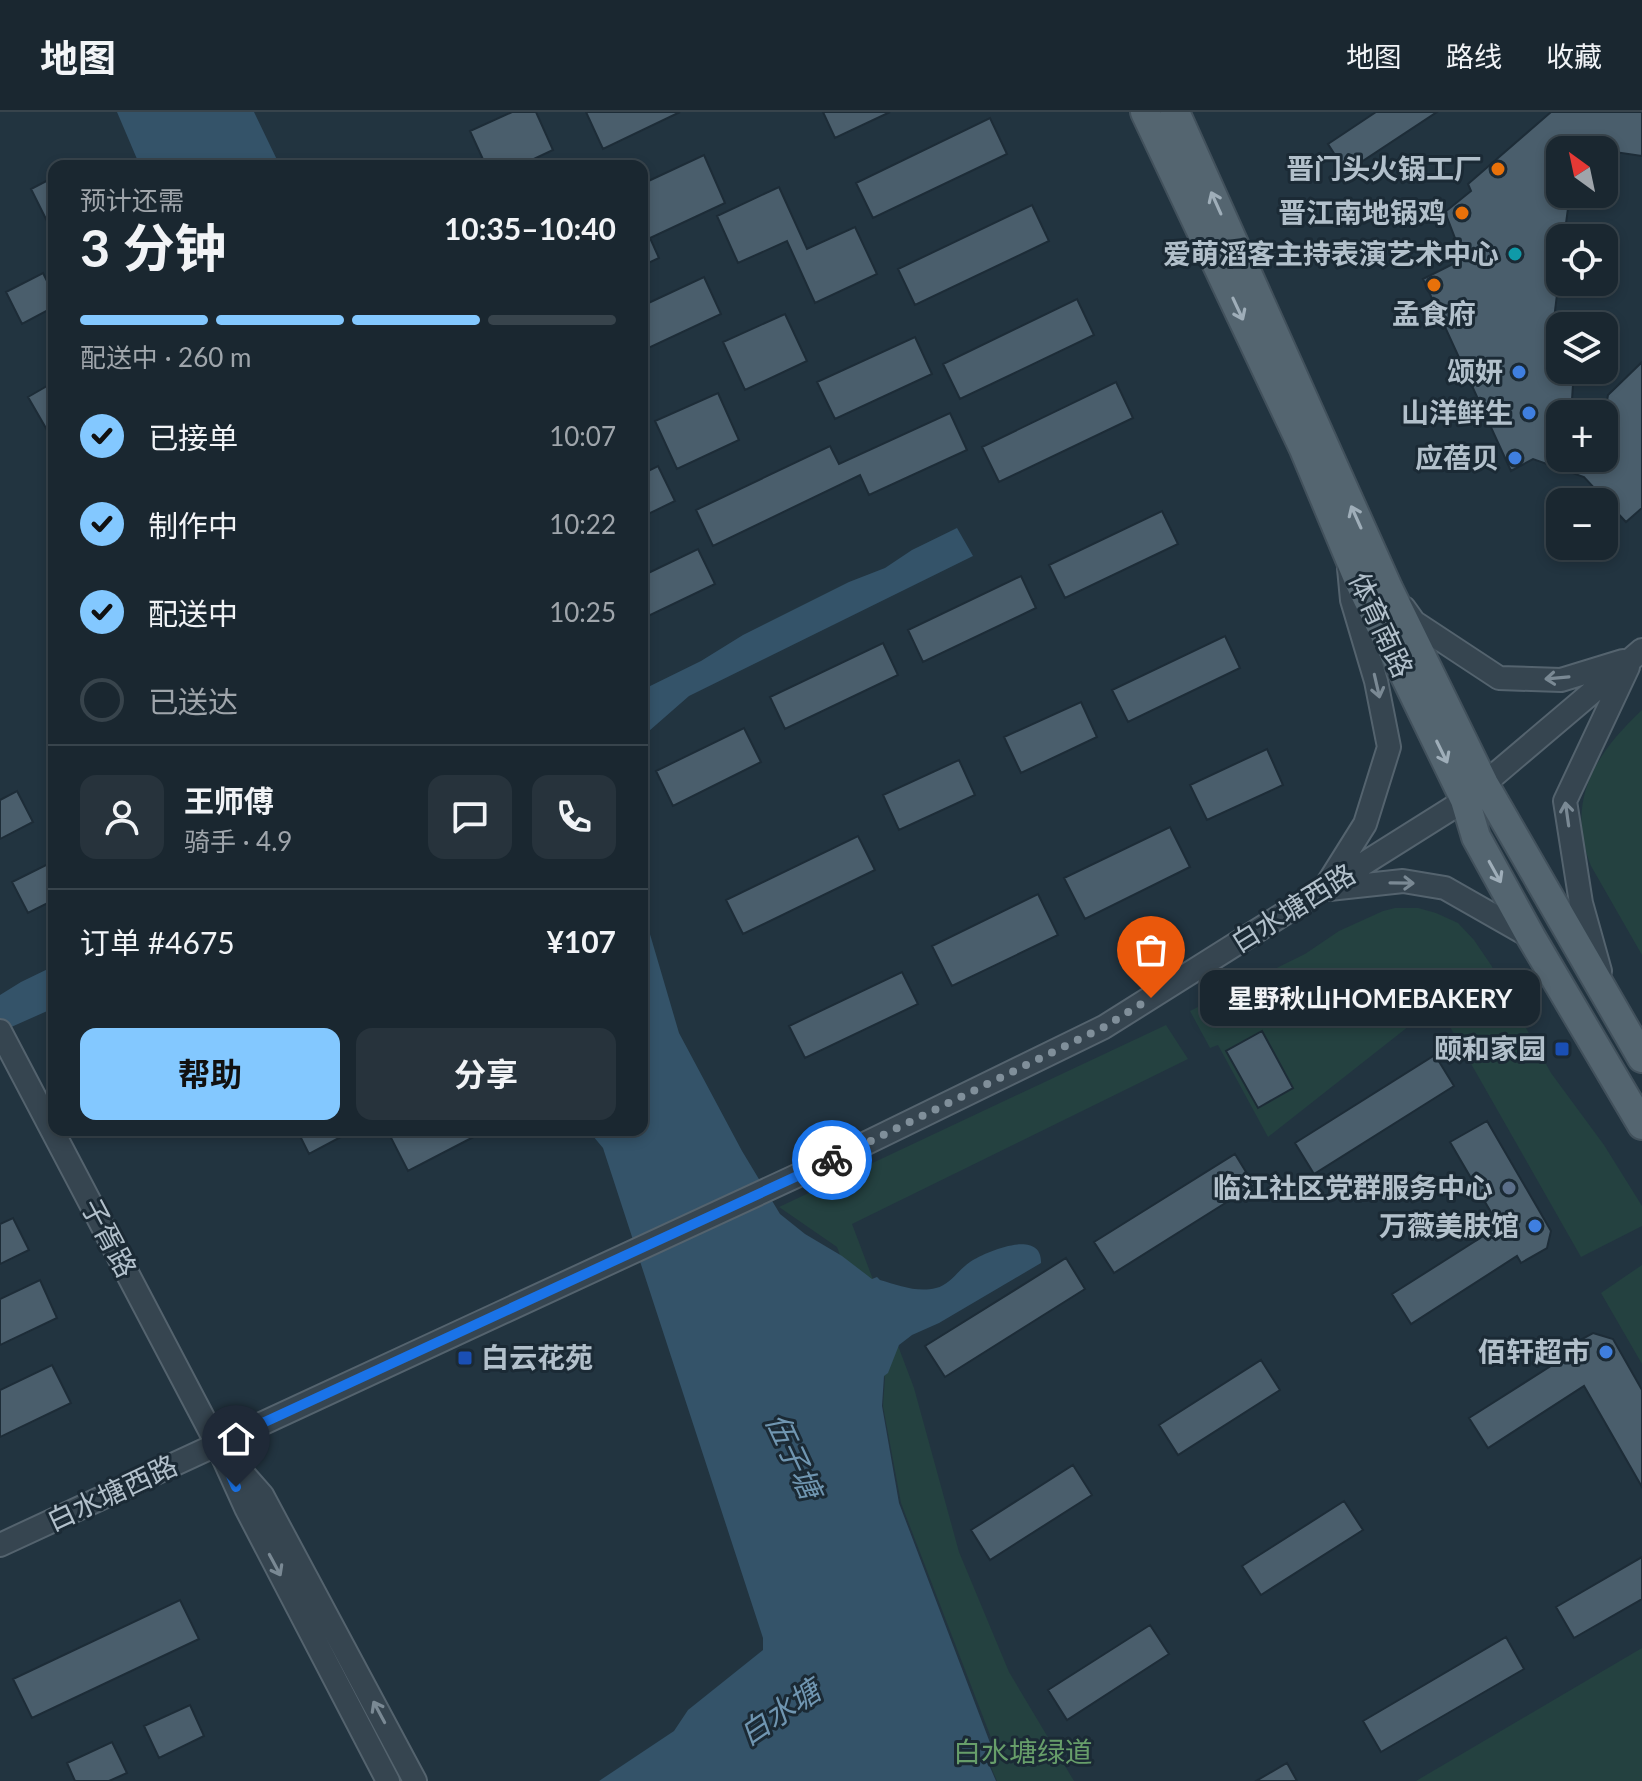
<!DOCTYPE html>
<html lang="zh">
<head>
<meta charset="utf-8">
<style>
	body { margin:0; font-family:Lato,"Noto Sans SC",sans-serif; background:#27333c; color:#f1f3f6; height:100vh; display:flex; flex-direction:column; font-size:30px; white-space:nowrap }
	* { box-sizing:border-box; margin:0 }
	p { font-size:26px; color:#9fa5ab }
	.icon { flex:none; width:44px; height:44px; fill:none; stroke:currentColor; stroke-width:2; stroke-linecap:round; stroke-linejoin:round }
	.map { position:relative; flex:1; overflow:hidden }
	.panel { position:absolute; left:48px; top:48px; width:600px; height:976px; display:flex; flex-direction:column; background:#1a2730; border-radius:16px; box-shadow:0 4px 12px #0003,0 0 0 2px #38444c }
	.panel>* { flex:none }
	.needle { width:52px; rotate:327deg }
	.buttons { position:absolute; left:1546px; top:24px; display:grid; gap:16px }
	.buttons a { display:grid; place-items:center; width:72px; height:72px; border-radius:16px; background:#1a2730; box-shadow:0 4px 12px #0003,0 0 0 2px #38444c; font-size:40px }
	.pin { position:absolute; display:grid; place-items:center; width:68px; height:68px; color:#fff; margin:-82px -34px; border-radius:50% 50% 50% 0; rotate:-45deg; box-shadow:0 0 8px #0007 }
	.pin .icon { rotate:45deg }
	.courier { position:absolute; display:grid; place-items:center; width:80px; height:80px; margin:-40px; border:6px solid #1a73e8; border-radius:50%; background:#fff; color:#222; box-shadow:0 2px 10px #0007 }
	.bubble { position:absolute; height:56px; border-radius:16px; background:#1a2730; box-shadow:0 4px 12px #0003,0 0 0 2px #38444c; font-size:26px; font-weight:700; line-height:56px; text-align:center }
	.overview em { font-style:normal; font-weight:700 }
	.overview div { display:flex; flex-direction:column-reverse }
	.overview { display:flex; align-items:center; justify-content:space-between; height:136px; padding:0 32px }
	h1 { font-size:52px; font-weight:700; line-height:60px }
	.bar { display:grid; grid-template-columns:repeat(4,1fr); gap:12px 8px; align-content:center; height:96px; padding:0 32px }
	.bar i { height:10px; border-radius:6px; background:#38444c }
	.bar .selected { background:#83c8ff }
	.bar p { grid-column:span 4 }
	.line { display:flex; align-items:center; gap:20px; padding:0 32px; border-top:2px solid #38444c }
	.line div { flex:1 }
	.round { display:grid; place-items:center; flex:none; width:84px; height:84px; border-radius:16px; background:#27333c }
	ol { padding:0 32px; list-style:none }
	li { display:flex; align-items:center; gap:24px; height:88px }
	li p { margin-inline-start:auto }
	li .icon { padding:8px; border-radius:50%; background:#83c8ff; color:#111; stroke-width:4 }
	li:last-child { color:#9fa5ab }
	li i { width:44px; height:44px; border:4px solid #38444c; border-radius:50% }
	.primary-button { display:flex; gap:16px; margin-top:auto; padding:16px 32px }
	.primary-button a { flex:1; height:92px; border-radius:16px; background:#83c8ff; color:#111; font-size:32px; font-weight:700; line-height:92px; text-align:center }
	.primary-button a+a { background:#27333c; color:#f1f3f6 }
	header { display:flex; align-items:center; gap:48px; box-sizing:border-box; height:112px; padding:0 40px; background:#1a2730; border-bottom:2px solid #38444c }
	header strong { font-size:38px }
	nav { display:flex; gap:44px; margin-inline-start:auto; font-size:28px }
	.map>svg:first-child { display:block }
	.green { fill:#244140 }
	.water { fill:#345369 }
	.building { fill:#4a5e6c; stroke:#1d2c37; stroke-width:2 }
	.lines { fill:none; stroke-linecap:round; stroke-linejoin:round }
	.minor-casing { stroke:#54636e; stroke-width:26 }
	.major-casing { stroke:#42515c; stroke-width:32 }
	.minor { stroke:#364550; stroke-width:22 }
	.major { stroke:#546570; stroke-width:28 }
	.oneway { stroke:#9faeb9 }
	.oneway2 { stroke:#7a8994 }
	.done { stroke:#808f9a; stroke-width:8; stroke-dasharray:0 14.4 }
	.route { stroke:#1a73e8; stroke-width:10 }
	.food-dot { fill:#e8710a; stroke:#1b2a35; stroke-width:3 }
	.culture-dot { fill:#0f9aa8; stroke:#1b2a35; stroke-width:3 }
	.shop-dot { fill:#3f7fe0; stroke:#1b2a35; stroke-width:3 }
	.transit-dot { fill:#1a4fb4; stroke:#1b2a35; stroke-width:3 }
	.service-dot { fill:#5c6f8a; stroke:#1b2a35; stroke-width:3 }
	.labels { text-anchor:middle; stroke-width:6; stroke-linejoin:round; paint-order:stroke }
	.poi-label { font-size:28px; font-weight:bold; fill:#b2c0cb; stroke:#1b2a35; text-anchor:end }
	.street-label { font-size:28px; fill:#b2c0cb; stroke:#1b2a35 }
	.park-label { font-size:28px; fill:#679e6a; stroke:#1b2a35 }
	.water-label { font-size:30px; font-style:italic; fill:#7096b1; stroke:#1b2a35 }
</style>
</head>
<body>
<header>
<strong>地图</strong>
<nav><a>地图</a><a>路线</a><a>收藏</a></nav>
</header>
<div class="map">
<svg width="1642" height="1669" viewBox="0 0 1642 1669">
	<rect width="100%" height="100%" fill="#223440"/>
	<path class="green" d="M1642 598V843L1591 754C1565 689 1595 642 1642 598Z
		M1395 796H1418L1436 801 1458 811 1474 828 1491 853 1551 961 1604 1033 1642 1094V1114L1581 1145 1437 892 1268 1025 1218 933 1210 936 1190 899 1305 842 1339 819 1383 799Z
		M1166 913 1188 947 852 1112 914 1276 959 1440 1009 1560 1074 1669H997L988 1648 995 1636 901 1391 883 1294 885 1266 837 1135 779 1095Z
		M1642 1153V1252L1601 1181Z
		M1642 1536V1669H1416Z"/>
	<path class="water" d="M117 0H254L280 54H140Z
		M957 416 973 444 689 584 649 619 642 622V578L701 549 743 523 849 470 885 456 912 438Z
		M642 795 679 921 742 1039 780 1102 805 1122 842 1144 872 1167 877 1165 880 1168C898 1173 917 1181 936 1176 950 1173 958 1158 970 1150 987 1139 1042 1116 1041 1151L939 1211 912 1223 899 1233 888 1261 884 1264 882 1294 899 1391 992 1636 987 1648 996 1669H599L674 1619 688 1598 763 1538V1526L603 1036 588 1018H642Z
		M54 854V896L0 920V883L21 870Z"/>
	<path class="building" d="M512 0H536L553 38 519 54H486L470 19Z
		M586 0H680L603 37Z
		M823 0H890L835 26Z
		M1376 0H1437L1346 60 1328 32Z
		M1551 0H1642V44L1615 40 1604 49V38H1560V82H1570L1564 126H1560V158L1554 207 1560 222V258H1574L1571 302H1560V346H1604V306L1608 283 1642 250V396L1626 410 1584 365 1533 347 1511 359 1423 167 1463 147 1445 100 1471 79 1468 72Z
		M990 6 1007 42 873 106 856 71Z
		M704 43 725 91 650 126 659 146 642 154V72Z
		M54 65V123L31 77Z
		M779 75 807 137 855 115 877 162 815 191 787 129 738 151 717 104Z
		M1032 93 1049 129 915 193 898 157Z
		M43 161 54 183V195L22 212 6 180Z
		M704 165 721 202 642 239V194Z
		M1077 187 1094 223 960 287 943 252Z
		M785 202 807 249 745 278 723 230Z
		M915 225 932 262 835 307 817 270Z
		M54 270V330L28 285Z
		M1116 270 1133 306 999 370 982 335Z
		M718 281 739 328 677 357 655 309Z
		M950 301 967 338 869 383 860 363 713 434 696 398 830 334 839 352Z
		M658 354 675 389 642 405V362Z
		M1162 399 1178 432 1065 486 1049 453Z
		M698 437 715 472 642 507V464Z
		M1021 464 1036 496 923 550 908 518Z
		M1225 524 1240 556 1128 610 1112 578Z
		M883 531 898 563 785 617 770 585Z
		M1081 590 1097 625 1021 661 1004 625Z
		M744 616 761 650 673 694 656 659Z
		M1267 637 1283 673 1207 708 1190 673Z
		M959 648 975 683 899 718 883 683Z
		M17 679 33 710 0 727V688Z
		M1170 715 1190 755 1085 807 1064 766Z
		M858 724 875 758 743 822 726 788Z
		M54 749V788L28 801 12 770Z
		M1038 782 1058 823 952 874 932 834Z
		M902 860 918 892 805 946 789 914Z
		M1375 861 1389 882 1363 899 1349 878Z
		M1262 919 1293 976 1258 996 1226 939Z
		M1435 943 1454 974 1314 1062 1295 1031Z
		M1487 1009 1551 1119 1547 1136 1521 1151 1517 1144 1411 1212 1392 1182 1499 1114 1450 1030Z
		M297 1018H354L309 1042Z
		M387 1018H487L408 1059Z
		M1235 1042 1254 1073 1114 1161 1094 1130Z
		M13 1106 29 1138 0 1152V1112Z
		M1066 1146 1085 1177 945 1265 925 1234Z
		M40 1168 57 1206 0 1233V1187Z
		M1593 1221 1613 1227 1642 1278V1375L1584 1274 1488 1336 1469 1306 1576 1238 1573 1232Z
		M1261 1248 1280 1278 1178 1343 1159 1313Z
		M52 1253 71 1291 0 1325V1278Z
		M1073 1353 1092 1383 990 1448 971 1418Z
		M1344 1389 1363 1418 1261 1483 1242 1454Z
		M1642 1445V1487L1574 1526 1556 1495Z
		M180 1488 199 1527 32 1606 13 1567Z
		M1150 1513 1169 1542 1067 1608 1048 1578Z
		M1506 1525 1524 1557 1381 1640 1363 1609Z
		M190 1593 204 1624 159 1646 144 1614Z
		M112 1630 127 1661 109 1669H75L67 1651Z
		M1287 1651 1297 1669H1256Z"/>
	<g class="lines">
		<g class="minor-casing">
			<path id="minor" d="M1404 496 1414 510 1499 566 1561 568 1623 549
				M1328 771 1365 712 1389 635 1376 569 1352 488 1349 456
				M1329 777 1403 769 1445 776 1531 825
				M1600 859 1581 791 1565 689 1628 555
				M0 919 217 1332 246 1396 388 1669
				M231 1348 262 1383 415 1669
				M0 1433 844 1042 1104 915 1465 688 1642 538"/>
		</g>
		<g class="major-casing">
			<path id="major" d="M1145 0 1304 337 1360 471 1465 688 1476 725 1531 825 1642 1013
				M1175 0 1388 476 1484 672 1642 946"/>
		</g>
		<use href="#minor" class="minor"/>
		<use href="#major" class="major"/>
	</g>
	<defs><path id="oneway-shaft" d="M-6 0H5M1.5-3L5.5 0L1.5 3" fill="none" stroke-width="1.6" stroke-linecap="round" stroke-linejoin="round" transform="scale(2)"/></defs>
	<g class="oneway">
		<use href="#oneway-shaft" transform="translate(1216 91) rotate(-114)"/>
		<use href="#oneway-shaft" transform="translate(1238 197) rotate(65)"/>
		<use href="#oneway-shaft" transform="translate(1356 405) rotate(-114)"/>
		<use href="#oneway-shaft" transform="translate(1442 640) rotate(64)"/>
		<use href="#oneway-shaft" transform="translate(1495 760) rotate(61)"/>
	</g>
	<g class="oneway2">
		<use href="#oneway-shaft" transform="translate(1557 566) rotate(175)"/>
		<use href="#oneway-shaft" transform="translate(1377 574) rotate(77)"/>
		<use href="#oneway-shaft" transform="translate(1567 702) rotate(-98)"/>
		<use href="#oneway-shaft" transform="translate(1402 771) rotate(1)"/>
		<use href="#oneway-shaft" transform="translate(275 1453) rotate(62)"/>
		<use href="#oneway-shaft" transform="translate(379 1600) rotate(-118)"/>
	</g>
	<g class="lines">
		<path class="done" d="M832 1048 1104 915 1151 886"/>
		<path class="route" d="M236 1375 217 1332 832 1048"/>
	</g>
	<g class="food-dot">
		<circle cx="1498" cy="57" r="8"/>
		<circle cx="1462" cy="101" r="8"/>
		<circle cx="1434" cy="173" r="8"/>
	</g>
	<circle class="culture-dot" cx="1515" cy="142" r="8"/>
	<g class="shop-dot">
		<circle cx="1519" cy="260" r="8"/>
		<circle cx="1529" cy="301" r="8"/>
		<circle cx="1515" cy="346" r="8"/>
		<circle cx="1535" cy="1114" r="8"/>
		<circle cx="1606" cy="1240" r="8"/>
	</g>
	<g class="transit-dot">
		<rect x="1554" y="929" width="16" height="16" rx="4"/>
		<rect x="457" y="1238" width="16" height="16" rx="4"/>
	</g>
	<circle class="service-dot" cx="1509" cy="1076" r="8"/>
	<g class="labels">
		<g class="poi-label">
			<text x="1482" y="67">晋门头火锅工厂</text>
			<text x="1446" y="111">晋江南地锅鸡</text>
			<text x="1499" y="152">爱萌滔客主持表演艺术中心</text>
			<text x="1434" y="212" text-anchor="middle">孟食府</text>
			<text x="1503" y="270">颂妍</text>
			<text x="1513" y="311">山洋鲜生</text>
			<text x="1499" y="356">应蓓贝</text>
			<text x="1546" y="947">颐和家园</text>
			<text x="1493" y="1086">临江社区党群服务中心</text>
			<text x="1519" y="1124">万薇美肤馆</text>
			<text x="1590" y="1250">佰轩超市</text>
			<text x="481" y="1256" text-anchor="start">白云花苑</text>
		</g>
		<g class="street-label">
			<text transform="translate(1381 513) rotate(65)" y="10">体育南路</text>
			<text transform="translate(1293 796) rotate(-32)" y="10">白水塘西路</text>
			<text transform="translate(109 1126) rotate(62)" y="10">子胥路</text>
			<text transform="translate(112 1381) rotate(-25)" y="10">白水塘西路</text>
		</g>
		<g class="park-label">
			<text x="1023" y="1650">白水塘绿道</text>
		</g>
		<g class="water-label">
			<text transform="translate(793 1344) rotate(65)" y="10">伍子塘</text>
			<text transform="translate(780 1601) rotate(-34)" y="10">白水塘</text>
		</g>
	</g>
</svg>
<div class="buttons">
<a><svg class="needle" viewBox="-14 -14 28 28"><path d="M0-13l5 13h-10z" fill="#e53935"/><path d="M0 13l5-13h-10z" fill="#9fa5ab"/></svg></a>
<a><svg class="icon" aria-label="locate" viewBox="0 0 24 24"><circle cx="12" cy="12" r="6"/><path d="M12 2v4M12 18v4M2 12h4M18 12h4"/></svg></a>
<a><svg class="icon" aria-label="layers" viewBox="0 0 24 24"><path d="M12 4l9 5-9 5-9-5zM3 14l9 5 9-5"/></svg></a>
<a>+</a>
<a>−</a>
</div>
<div class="pin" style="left:1151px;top:886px;background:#ea580c"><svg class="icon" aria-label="bag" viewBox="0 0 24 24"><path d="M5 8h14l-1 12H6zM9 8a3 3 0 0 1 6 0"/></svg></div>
<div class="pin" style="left:236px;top:1375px;background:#1f2937"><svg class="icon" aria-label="home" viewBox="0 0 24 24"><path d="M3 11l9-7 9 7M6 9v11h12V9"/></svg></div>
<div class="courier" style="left:832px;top:1048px"><svg class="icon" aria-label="bike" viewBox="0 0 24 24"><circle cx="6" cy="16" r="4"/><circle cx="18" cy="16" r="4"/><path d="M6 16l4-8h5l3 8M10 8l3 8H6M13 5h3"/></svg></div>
<div class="bubble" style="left:1200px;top:858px;width:340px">星野秋山HOMEBAKERY</div>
<section class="panel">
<div class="overview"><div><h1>3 分钟</h1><p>预计还需</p></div><em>10:35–10:40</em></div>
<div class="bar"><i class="selected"></i><i class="selected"></i><i class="selected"></i><i></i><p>配送中 · 260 m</p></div>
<ol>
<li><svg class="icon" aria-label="check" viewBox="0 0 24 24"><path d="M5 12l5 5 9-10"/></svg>已接单<p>10:07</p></li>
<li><svg class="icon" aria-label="check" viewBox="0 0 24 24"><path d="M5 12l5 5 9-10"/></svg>制作中<p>10:22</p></li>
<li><svg class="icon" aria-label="check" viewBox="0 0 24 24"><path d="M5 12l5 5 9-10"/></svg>配送中<p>10:25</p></li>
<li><i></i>已送达</li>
</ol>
<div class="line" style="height:144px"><a class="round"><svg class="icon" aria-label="person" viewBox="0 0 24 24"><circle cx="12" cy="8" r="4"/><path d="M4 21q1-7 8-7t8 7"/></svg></a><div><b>王师傅</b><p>骑手 · 4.9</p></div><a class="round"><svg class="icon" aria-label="chat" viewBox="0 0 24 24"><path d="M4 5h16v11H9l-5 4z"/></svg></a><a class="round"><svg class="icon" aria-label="phone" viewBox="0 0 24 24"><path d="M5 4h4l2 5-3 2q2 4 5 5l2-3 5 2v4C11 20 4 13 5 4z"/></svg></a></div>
<div class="line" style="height:104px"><div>订单 #4675</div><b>¥107</b></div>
<div class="primary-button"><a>帮助</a><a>分享</a></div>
</section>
</div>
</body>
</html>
